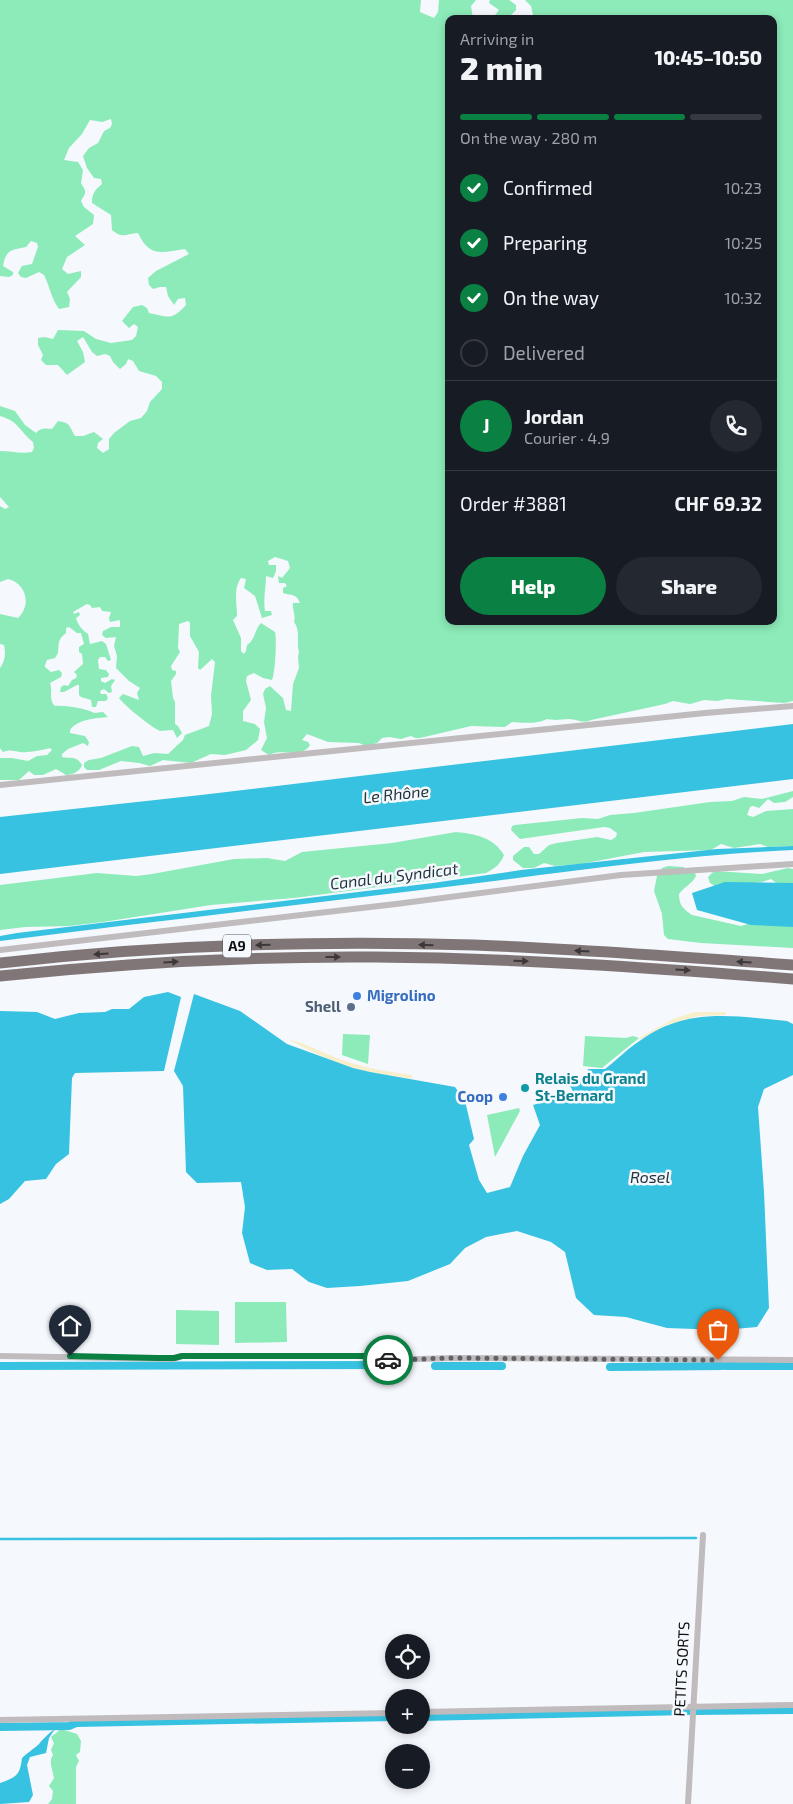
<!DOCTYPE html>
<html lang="en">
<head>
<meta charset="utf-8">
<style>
	body { margin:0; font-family:"Exo 2",sans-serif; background:#242831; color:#f1f3f6; height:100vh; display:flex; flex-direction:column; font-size:19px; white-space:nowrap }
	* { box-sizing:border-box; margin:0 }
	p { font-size:16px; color:#9ea1a6 }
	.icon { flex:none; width:28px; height:28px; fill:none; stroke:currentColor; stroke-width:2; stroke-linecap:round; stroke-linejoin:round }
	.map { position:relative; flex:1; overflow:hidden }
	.drawer { position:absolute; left:445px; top:15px; width:332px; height:610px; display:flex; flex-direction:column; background:#171b24; border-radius:10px; box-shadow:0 2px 8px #0003 }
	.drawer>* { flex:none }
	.controls { position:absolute; left:385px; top:1634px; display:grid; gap:10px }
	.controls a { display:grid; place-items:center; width:45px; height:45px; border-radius:50%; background:#171b24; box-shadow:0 2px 8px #0003; font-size:25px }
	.pin { position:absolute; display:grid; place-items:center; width:42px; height:42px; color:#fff; margin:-51px -21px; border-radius:50% 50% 50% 0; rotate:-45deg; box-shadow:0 0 5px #0007 }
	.pin .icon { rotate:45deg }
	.courier { position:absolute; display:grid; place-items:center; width:50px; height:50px; margin:-25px; border:4px solid #0b8043; border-radius:50%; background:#fff; color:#222; box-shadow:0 1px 6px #0007 }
	.headline em { font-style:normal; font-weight:800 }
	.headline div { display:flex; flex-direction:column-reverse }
	.headline { display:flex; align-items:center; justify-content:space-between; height:85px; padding:0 15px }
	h1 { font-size:32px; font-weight:800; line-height:38px }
	.bar { display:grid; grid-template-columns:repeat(4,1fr); gap:8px 5px; align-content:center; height:60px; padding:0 15px }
	.bar i { height:6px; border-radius:4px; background:#363941 }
	.bar .selected { background:#0b8043 }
	.bar p { grid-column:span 4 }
	.line { display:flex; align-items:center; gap:12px; padding:0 15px; border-top:1px solid #363941 }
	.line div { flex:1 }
	.round { display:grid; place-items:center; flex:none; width:52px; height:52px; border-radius:26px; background:#242831 }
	ol { padding:0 15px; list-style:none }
	li { display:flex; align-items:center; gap:15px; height:55px }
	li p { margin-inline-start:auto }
	li .icon { padding:5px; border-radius:50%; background:#0b8043; color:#fff; stroke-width:4 }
	li:last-child { color:#9ea1a6 }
	li i { width:28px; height:28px; border:2px solid #363941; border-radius:50% }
	.primary-button { display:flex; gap:10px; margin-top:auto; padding:10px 15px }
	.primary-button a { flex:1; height:58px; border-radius:30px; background:#0b8043; color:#fff; font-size:20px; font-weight:800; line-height:58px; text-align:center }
	.primary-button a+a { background:#242831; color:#f1f3f6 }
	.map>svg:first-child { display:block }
	.green { fill:#8cebb9 }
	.sand { fill:#f8eec9 }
	.water { fill:#36c2e0 }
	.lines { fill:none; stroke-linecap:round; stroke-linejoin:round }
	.stream { stroke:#36c2e0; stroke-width:2.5 }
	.canal { stroke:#36c2e0; stroke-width:8 }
	.minor { stroke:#c0bbbc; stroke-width:6 }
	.motorway { stroke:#817677; stroke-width:11 }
	.oneway { fill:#3c383a }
	.done { stroke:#5f6164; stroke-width:5; stroke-dasharray:0 9 }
	.route { stroke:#0b8043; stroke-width:6 }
	.shop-dot { fill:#3f7fe0; stroke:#f5f8fd; stroke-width:2 }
	.service-dot { fill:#5c6f8a; stroke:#f5f8fd; stroke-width:2 }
	.culture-dot { fill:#0f9aa8; stroke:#f5f8fd; stroke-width:2 }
	.labels { text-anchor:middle; stroke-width:5; stroke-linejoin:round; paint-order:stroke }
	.shield { fill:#f5f8fd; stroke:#535558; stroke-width:1 }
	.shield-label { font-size:14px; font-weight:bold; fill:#0e0f12 }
	.shop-label { font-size:15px; font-weight:bold; fill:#366cbe; stroke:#f5f8fd; text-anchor:start }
	.service-label { font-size:15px; font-weight:bold; fill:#4e5e75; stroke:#f5f8fd; text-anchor:end }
	.culture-label { font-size:15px; font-weight:bold; fill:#0d838f; stroke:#f5f8fd; text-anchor:start }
	.street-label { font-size:15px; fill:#0e0f12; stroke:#f5f8fd }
	.water-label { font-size:16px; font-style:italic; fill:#1d3339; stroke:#f5f8fd }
</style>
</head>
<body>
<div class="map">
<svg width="793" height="1804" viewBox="0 0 793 1804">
	<rect width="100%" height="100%" fill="#f5f8fd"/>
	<path class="green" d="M0 0H421L420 12 434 18 438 12 439 0H476L471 6 473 19H449V621H774V19H534L531 6 525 0H793V701L784 703 727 699 717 701 704 700 690 704 673 701 665 704 591 720C583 724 577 719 569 719 560 719 557 721 547 719 538 724 523 723 512 722L505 727 471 726 420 738H415L411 736 401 739 389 737 382 738 377 743 366 746 359 743 328 742 307 734 302 740 308 742 310 745C300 760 283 747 269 755L261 750 267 738 264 722 266 708 263 694 265 689 270 686 283 698 286 710 291 711 293 684 299 668 298 657 299 652C296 642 301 631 294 622 296 615 292 610 293 603H300C296 593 292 596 283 593V588L287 586 285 583H279L278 576 282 578 290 568 288 561 275 557 268 561 269 565H276V571L273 578 266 576C266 587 263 600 265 611H271L272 615 262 618 255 596 244 588 246 579 241 578C233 589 237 603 237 616L233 620 241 638V651L244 654 246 651 247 645C255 640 255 629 261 623L275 632C277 640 275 675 272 680L263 678 254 673 247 676 246 681 251 700 243 711V721L255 724 260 729 258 740 246 750 225 755 211 754 191 763 163 760 150 766 139 763 121 761 99 770H87L84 767V763L89 760 101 758 132 746 139 747 143 756 154 753 168 754 183 740 185 735 209 726 212 714 211 696 215 662 212 659 200 670 198 668 199 652 190 636V623L188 621 179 624 178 648 180 652 171 666 172 670 176 671V674L171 681 173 698 175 702V724L178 726 182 733 177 738 173 730 160 731C151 727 125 706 119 698L123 694 139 700 137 693 140 688 129 681 116 668 117 656 114 646 116 637 106 638 102 635 103 631 111 627H120V620L110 622 109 618 111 612 102 611 100 607 92 608 90 605 87 604 73 612 74 614 79 612 80 615 76 618C78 625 82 630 88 634L90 644 102 641 106 644 111 660 108 661 105 657H100L98 660 99 669 106 670 109 674 108 677 101 678V681L105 683 112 679 115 680 111 686 112 692 109 693 104 689 100 691 101 694H106L108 698 106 701H98L96 707H92L91 700 81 697 79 695V685H77L64 692H60L61 687 64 685 68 686 72 680 76 678 77 675 74 672 83 664 82 654 79 652V647L84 644 81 633H77L69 627 66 628V633C57 640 59 644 58 653L55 658 47 660 45 665V667L51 672 59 670 62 673 61 677 50 683C53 691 48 699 55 706 64 705 88 709 94 713L103 712 108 717C96 718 78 719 70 730V733L85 736 89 742 88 746 83 743 68 749 62 754V757C71 759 76 755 82 765 80 771 73 775 66 775L56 769 43 775H34L29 771 19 780H0V758H12L28 761 37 756 47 755 52 750 50 748C42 750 29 753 20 752 14 751 10 749 3 752L0 748V668C5 661 6 654 4 645L0 644V614L18 618C32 605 26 583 8 579L0 582V506L5 509 9 507 0 497V451C11 451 20 454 32 452L34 448 33 442C20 432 19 421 0 416V406L15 411 25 425 36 433C40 428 45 428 52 429L58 421C71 423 69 426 75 436H83L94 432 103 439 98 443 97 448 103 453 109 449V439L114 433 130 421 141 418 147 411 150 402 162 389V382L156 376 139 371 133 361 128 359 126 364 120 369 113 362 110 356 105 354 97 356 92 352 83 337 77 341 83 352 85 362 67 375 58 365H46L41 360 43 355 38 345V338L45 337 53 339 58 330 84 331 96 339 111 343 132 340 136 336 138 327 134 324 129 328 122 321 133 307 142 305 147 308 149 313C170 317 171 321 186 305L185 298 178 299 174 305 168 296 166 287H160L153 289 149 285 148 278 156 271 189 254 185 249C161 253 149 257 138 233 125 234 123 239 112 230L111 215 92 203C92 193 95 190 102 184L101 179 94 178 87 168 83 156 89 148 98 143 104 131 110 128 112 124 111 119 102 122 90 120 82 134 69 148 64 160 78 162 83 170 81 183 85 190V194L81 201 84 207 94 215 93 224 75 236 85 245 67 257 62 269 68 274 81 271V277L67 292 70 299 69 307 59 309C51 298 50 287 44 275L39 272 26 278 21 277 18 273 22 266 32 264 38 247 37 243 31 241 26 247C12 250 6 249 3 266L13 272V275L9 277 0 276Z
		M490 0H509L516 5V10L511 15V19H492L499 10 489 3Z
		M793 791V797L785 802 774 803 768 799 759 808 753 806 750 807 747 815 753 817 766 811 793 809V846L768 847 760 844 734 848 721 844 711 850 644 852 581 864 555 866 544 863 534 868H523L513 860V856L524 847H529L534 854H539L549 845 557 843 597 837 611 840 616 837 617 833 610 828 604 827 520 839 511 830 512 826 515 825 582 818 598 819 610 815 634 813 710 802 732 801 744 797 762 799Z
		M456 832C475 834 493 837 504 855 500 865 495 868 486 873L294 898 211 905 103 922 69 926 25 927 0 930V885L97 873 136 876 152 874 234 859 267 858 285 861 302 852 392 843Z
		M668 866 683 867 695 873 696 876C692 884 684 887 679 894 679 905 683 909 692 915L741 926 751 923 775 924 793 927V948L701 943 668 939 664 935 662 914 654 891 657 876 662 868Z
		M788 868 793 869V885L780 886 771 879 762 882 716 887 710 883 708 877 714 871 762 874Z
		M343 1034 370 1035 368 1064 342 1055Z
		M585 1036 626 1038 633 1036 639 1038 602 1068 583 1066Z
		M519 1108 520 1111 495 1157 487 1115Z
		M235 1302H286L287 1342 235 1343Z
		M176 1310 219 1311V1345L176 1344Z
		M61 1729 77 1734 81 1741 80 1752 76 1755 79 1761 76 1767V1804H48L52 1799 53 1791 49 1786 54 1778C53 1770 48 1762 53 1755L51 1750 54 1743 51 1737Z"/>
	<path class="sand" d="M695 1012H726V1015L699 1016 666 1025 641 1039 639 1038 673 1019Z
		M288 1039C304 1043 317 1050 332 1056 358 1067 384 1071 412 1075V1079C398 1076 383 1075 369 1072 341 1066 313 1053 288 1039Z"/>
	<path class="water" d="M793 724V779L0 874V817L201 795Z
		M793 846V850C677 855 561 873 446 887 297 905 149 922 0 941V936L17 933 433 883 521 870 717 849Z
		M725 882 793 883V927L751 925 697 910 692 893Z
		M168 992 181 997 164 1071 75 1073 72 1078 69 1154 56 1164 46 1179 25 1181 9 1199 0 1204V1011L37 1012 55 1019 79 1013 105 1012 112 1009H129L144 997Z
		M194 994 240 1011 287 1044 353 1068 370 1072 455 1087 465 1101 474 1139 469 1145 479 1180 487 1193 510 1187 523 1156 540 1125 533 1105 574 1093 567 1081H586L588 1069H605C617 1060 628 1048 641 1040 687 1007 734 1016 787 1021L793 1024V1075L764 1089 758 1107 764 1192 769 1308 757 1327 723 1330 667 1328 626 1317 594 1315 576 1298 565 1252 551 1242 517 1231 486 1237 465 1248 450 1264 408 1281 360 1286 327 1288 309 1282 292 1269 267 1270 250 1263 242 1233 245 1207 241 1182 197 1183 186 1172 183 1086 174 1071Z
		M55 1729 49 1738 46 1753 30 1757 27 1765 33 1795 29 1802 0 1804V1783C16 1777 20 1776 22 1758 27 1753 35 1748 39 1744 44 1738 48 1734 55 1729Z"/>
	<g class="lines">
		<path class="stream" d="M0 1539 696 1538"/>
		<path class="canal" d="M0 1366 388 1365
			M435 1366H502
			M726 1366H793
			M610 1367 722 1366
			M695 1711 793 1710
			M421 1717 689 1711
			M0 1727 69 1726 76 1723 394 1717"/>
		<path class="minor" d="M0 785 705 713 793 706
			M0 950 396 904 621 875 793 864
			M0 1356 174 1359 182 1356H374L388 1360 453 1358 793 1360
			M421 1712 793 1705
			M0 1720 394 1713
			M688 1804 703 1535"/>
		<path class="motorway" d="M0 963C157 945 316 940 474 945 581 949 687 957 793 965
			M0 976C124 963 250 956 375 957 514 958 654 968 793 979"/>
	</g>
	<defs><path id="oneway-solid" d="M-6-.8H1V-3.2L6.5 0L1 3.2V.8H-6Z" transform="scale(1.25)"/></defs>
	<g class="oneway">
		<use href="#oneway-solid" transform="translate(263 945) rotate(178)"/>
		<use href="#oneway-solid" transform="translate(426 945) rotate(-179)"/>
		<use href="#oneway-solid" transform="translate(582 951) rotate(-176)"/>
		<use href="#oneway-solid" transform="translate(101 954) rotate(176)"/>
		<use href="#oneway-solid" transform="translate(333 957)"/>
		<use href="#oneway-solid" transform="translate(521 961) rotate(2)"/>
		<use href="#oneway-solid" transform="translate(171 962) rotate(-3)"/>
		<use href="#oneway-solid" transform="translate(744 962) rotate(-176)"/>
		<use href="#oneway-solid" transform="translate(683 970) rotate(4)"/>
	</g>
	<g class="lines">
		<path class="done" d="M388 1360 453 1358 718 1360"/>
		<path class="route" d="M70 1356 157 1358H174L182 1356H374L388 1360"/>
	</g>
	<g class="shop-dot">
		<circle cx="357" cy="996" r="5"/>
		<circle cx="503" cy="1097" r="5"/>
	</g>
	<circle class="service-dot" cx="351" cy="1007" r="5"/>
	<circle class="culture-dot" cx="525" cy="1088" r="5"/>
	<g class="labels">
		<rect class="shield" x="223" y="934.5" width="28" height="23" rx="4"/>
		<g class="shield-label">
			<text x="237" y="951">A9</text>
		</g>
		<g class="shop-label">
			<text x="367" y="1001">Migrolino</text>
			<text x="493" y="1102" text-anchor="end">Coop</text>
		</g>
		<g class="service-label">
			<text x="341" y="1012">Shell</text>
		</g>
		<g class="culture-label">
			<text x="535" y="1084">Relais du Grand<tspan x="535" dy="17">St-Bernard</tspan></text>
		</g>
		<g class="street-label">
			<text transform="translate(682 1669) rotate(-87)" y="5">PETITS SORTS</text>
		</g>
		<g class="water-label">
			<text transform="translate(396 794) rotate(-6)" y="6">Le Rhône</text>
			<text transform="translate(394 876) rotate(-7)" y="6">Canal du Syndicat</text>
			<text x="650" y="1183">Rosel</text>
		</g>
	</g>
</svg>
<div class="controls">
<a><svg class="icon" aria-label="locate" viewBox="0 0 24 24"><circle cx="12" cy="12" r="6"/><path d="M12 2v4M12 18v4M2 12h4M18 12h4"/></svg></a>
<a>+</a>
<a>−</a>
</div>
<div class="pin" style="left:718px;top:1360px;background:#ea580c"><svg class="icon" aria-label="bag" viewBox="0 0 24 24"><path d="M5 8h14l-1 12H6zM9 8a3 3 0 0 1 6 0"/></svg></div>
<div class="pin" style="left:70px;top:1356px;background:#1f2937"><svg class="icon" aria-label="home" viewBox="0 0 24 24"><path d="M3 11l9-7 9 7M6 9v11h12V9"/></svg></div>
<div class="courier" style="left:388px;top:1360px"><svg class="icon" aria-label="car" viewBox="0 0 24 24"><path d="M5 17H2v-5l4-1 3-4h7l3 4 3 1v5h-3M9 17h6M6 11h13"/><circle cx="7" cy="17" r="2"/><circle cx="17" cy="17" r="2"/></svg></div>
<section class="drawer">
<div class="headline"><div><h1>2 min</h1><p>Arriving in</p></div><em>10:45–10:50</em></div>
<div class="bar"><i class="selected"></i><i class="selected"></i><i class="selected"></i><i></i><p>On the way · 280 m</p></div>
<ol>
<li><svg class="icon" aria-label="check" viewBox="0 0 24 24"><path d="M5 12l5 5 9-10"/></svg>Confirmed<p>10:23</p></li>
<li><svg class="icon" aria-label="check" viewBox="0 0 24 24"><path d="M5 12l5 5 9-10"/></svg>Preparing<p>10:25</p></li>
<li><svg class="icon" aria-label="check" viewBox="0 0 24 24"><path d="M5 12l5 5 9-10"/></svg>On the way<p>10:32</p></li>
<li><i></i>Delivered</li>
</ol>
<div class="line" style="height:90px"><b class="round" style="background:#0b8043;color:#fff">J</b><div><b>Jordan</b><p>Courier · 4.9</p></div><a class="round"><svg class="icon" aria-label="phone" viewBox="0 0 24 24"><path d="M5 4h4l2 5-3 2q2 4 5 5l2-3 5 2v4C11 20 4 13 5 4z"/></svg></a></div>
<div class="line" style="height:65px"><div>Order #3881</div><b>CHF 69.32</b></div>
<div class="primary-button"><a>Help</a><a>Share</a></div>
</section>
</div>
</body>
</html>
